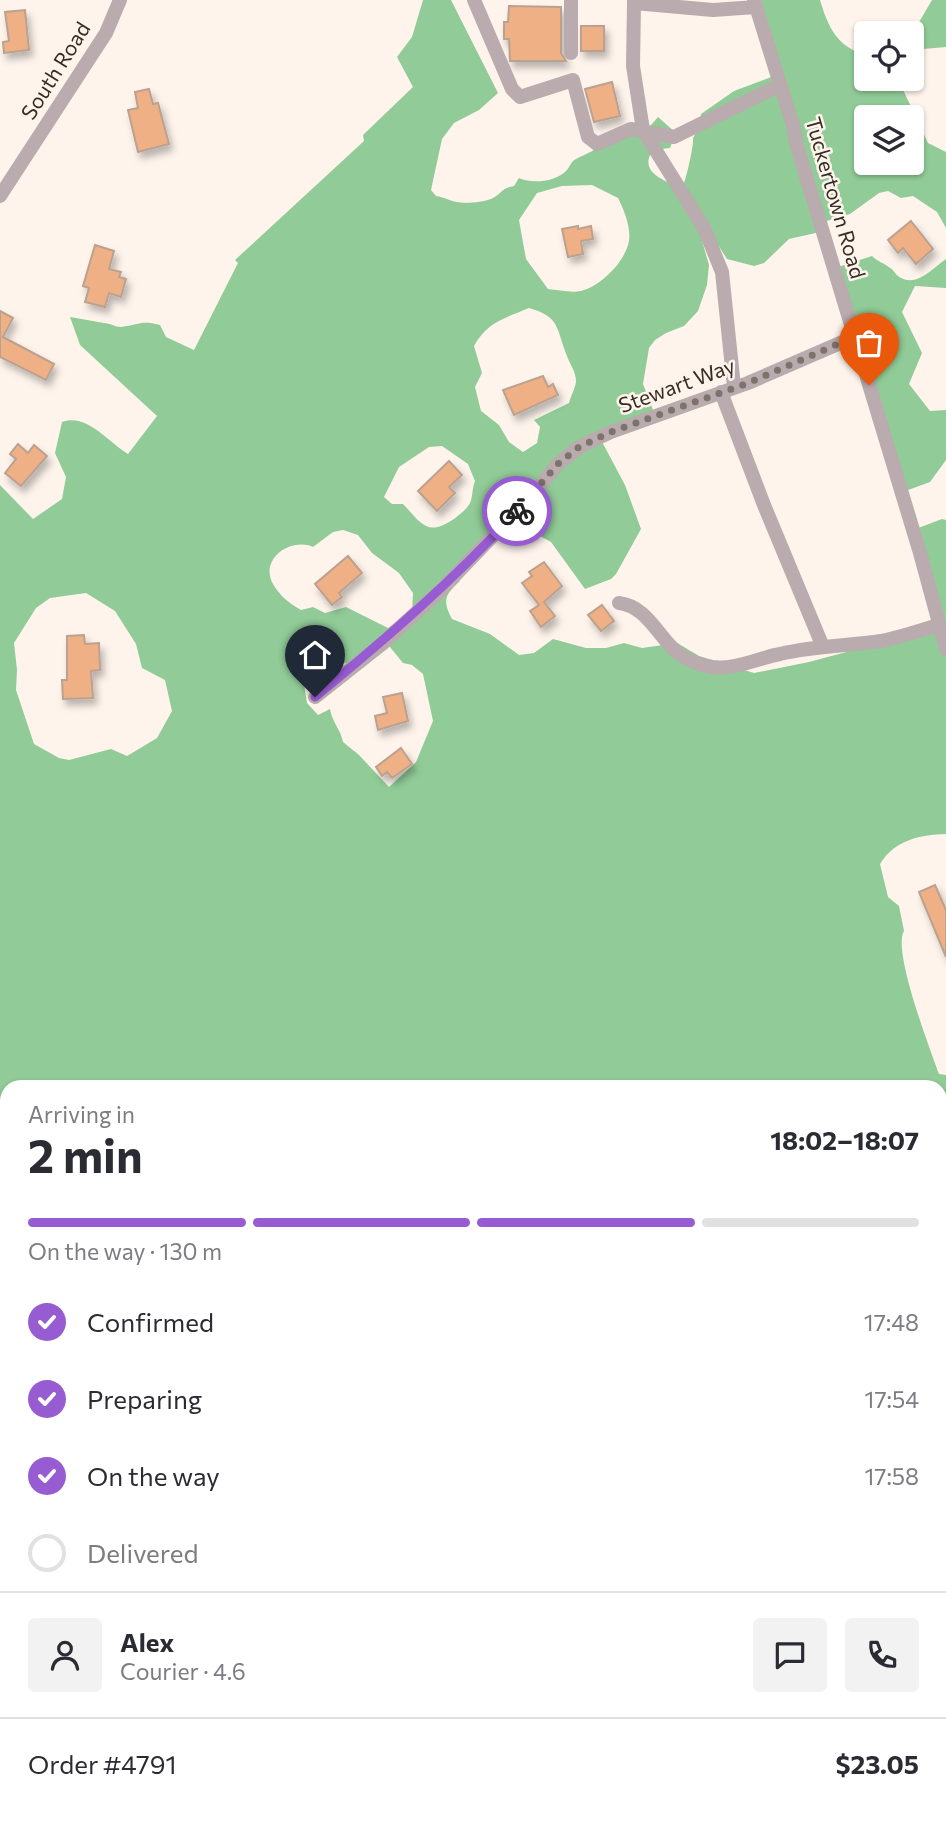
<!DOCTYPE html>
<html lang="en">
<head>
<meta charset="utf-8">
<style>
	body { margin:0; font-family:Commissioner,sans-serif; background:#f2f2f3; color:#2b2b33; height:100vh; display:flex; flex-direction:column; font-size:26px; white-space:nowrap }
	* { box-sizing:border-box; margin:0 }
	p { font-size:23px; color:#7c7c81 }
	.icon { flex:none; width:38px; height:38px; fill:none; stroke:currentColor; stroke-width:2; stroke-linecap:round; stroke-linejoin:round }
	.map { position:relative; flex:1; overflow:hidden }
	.sheet { position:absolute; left:0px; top:1080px; width:947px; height:744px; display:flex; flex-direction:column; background:#fff; border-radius:21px 21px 0 0; box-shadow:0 2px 5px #0004 }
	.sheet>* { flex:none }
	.tools { position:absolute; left:854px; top:21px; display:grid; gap:14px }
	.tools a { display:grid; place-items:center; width:70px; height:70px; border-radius:7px; background:#fff; box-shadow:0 2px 5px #0004; font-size:35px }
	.pin { position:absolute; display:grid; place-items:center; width:60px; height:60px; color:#fff; margin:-72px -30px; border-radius:50% 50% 50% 0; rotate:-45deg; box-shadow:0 0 7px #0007 }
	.pin .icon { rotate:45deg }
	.courier { position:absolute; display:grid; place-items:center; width:70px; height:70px; margin:-35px; border:5px solid #975bd2; border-radius:50%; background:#fff; color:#222; box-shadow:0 2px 9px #0007 }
	.headline em { font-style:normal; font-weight:700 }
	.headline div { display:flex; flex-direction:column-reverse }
	.headline { display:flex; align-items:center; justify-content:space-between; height:119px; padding:0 28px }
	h1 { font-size:46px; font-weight:700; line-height:52px }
	.bar { display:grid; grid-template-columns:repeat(4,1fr); gap:10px 7px; align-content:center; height:84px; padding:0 28px }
	.bar i { height:9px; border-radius:5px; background:#e1e1e2 }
	.bar .active { background:#975bd2 }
	.bar p { grid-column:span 4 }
	.line { display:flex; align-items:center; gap:18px; padding:0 28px; border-top:2px solid #e1e1e2 }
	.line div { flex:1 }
	.round { display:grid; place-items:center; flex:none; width:74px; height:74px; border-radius:7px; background:#f2f2f3 }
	ol { padding:0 28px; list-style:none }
	li { display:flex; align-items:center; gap:21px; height:77px }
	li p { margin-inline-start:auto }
	li .icon { padding:7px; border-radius:50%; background:#975bd2; color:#fff; stroke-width:4 }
	li:last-child { color:#7c7c81 }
	li i { width:38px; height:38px; border:4px solid #e1e1e2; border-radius:50% }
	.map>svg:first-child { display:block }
	.forest { fill:#91cb97; fill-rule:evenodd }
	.building { fill:#f0b085; stroke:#baa190; stroke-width:2; filter:url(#shadow) }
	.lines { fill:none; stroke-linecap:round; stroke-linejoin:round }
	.minor { stroke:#b9abae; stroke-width:14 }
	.done { stroke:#7c736b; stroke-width:7; stroke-dasharray:0 12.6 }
	.route { stroke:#975bd2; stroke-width:9 }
	.labels { text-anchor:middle; stroke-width:5; stroke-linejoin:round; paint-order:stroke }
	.street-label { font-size:21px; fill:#362d26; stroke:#fef4ec }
</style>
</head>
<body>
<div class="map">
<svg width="946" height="1823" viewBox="0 0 946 1823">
	<defs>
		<filter id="shadow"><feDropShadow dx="3.5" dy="6" stdDeviation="3.5" flood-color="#0004"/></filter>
	</defs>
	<rect width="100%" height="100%" fill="#fef4ec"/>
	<path class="forest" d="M423 0H451L498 93 479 110 454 123 442 139 431 190 436 196C444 197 450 201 457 202 466 204 483 202 491 199 501 195 501 188 514 186L519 178C532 184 555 182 566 171 570 167 571 161 576 159 595 149 593 154 605 135L645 132 658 117 676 133 670 148 653 150C637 172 666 182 682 188 686 181 694 145 693 138L700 126 701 114 734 91 774 76 752 0H820C828 27 837 47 866 55V79H898L928 143 946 152V228L937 212 913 196 901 198 888 191 879 193 850 214 820 223V232L789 239 764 263 754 266 727 259 713 237 702 241 709 265 707 285 698 311 684 326 666 333 655 340 649 348 643 384 655 415 600 438 625 485 641 529 616 574 611 579 585 589 551 542 529 530 515 516 456 577 460 581C445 595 442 600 452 619L490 634 519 655 534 653 553 639 586 648H606L624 643 642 648 663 645 669 638 699 656 754 673 809 662 936 628 913 530 942 519 946 520V834C919 835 895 840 880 864L888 897 899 906 904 931C892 950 930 1049 939 1074L946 1075V1222L940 1228V1087H7V1496L0 1495V485L33 519 62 499 66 477 55 453 62 422C87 413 108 442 128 454L157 416 80 345 70 317C82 319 92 321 104 323 110 323 115 327 121 327 139 325 141 320 160 325L166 337 194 350 238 263 235 260 364 141 363 135 413 87 397 57 412 37ZM866 117H912V163H866ZM592 185 618 198C624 210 631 227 629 241 625 262 601 286 581 291 571 293 558 290 548 289L526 259 519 220 537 193 562 186ZM529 308C561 317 556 329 567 356 570 365 576 371 576 382 575 388 571 396 569 403L534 420 540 427 537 443 523 452 509 442 499 425 481 411 475 387 482 373 474 346C487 322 505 318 529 308ZM442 446 468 464 475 481C472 488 473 496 470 503 466 510 460 514 454 519 427 537 422 524 403 504H392L384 497 399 467 429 447ZM343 530 358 535 372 553 399 573 413 593 412 611 388 628 346 607 325 613 313 607 301 610C290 604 279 595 273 584 259 559 291 537 313 547L333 532ZM86 593 115 611 136 644 142 668 165 680 172 711 157 738 127 756 111 749 69 760 59 758 34 744 16 690 17 670 14 643 36 608 50 598ZM385 641 403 663 412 665 423 674 433 721 416 762 389 787 359 755 343 742C341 730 332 722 330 709L318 715 307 703 302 671 358 661Z
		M932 0H946V47L912 50V34Z
		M872 256C878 262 884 263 890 268 894 270 895 274 898 276 915 289 932 269 946 259V288L915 286 902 312 922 353 909 384 930 411 946 410V460L930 482 900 493 832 269Z
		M358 1817V1816L853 1817 845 1823H359Z"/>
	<path class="building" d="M509 6 561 7V53L566 61H510L509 39H504V22H508Z
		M25 10 29 50 4 53 3 42 9 41 5 12Z
		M581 26H604V51H581Z
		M612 82 620 116 594 122 585 89Z
		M149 89 153 104 158 103 169 144 138 152 128 110 138 108 135 92Z
		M911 221 933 249 916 264 903 248 898 253 888 240Z
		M578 226V229L591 226 593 239 581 241 583 254 568 257 562 229Z
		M95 245 114 251 109 269 121 272 119 277 126 279 121 297 109 293 105 307 85 302 89 288 83 286Z
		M0 311 13 318 3 337 54 364 46 380 0 357Z
		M543 376 548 387 553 384 558 395 514 415 503 390Z
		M18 444 28 453 34 445 47 456 21 486 5 473 16 459 10 454Z
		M449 461 462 475 449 487 455 493 437 511 418 491Z
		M348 556 362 573 339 593 342 597 332 605 315 584Z
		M544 562 562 586 544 602 555 616 541 627 530 611 539 605 522 583 532 576 529 572Z
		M602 605 614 621 601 631 588 615Z
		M84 635 85 644 99 643 100 670 91 671 93 698 63 699 62 680H67V636Z
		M402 693 408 721 378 730 375 716 387 713 383 697Z
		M401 748 412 764 392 778 387 772 382 776 376 767Z
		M935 885 946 910V957L919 892Z"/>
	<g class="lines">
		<path class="minor" d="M474 0 512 89 520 97 573 80 588 137 597 144 631 129 674 137 780 85
			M571 0V53
			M634 0V3L713 10 756 7
			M754 0 794 129 796 143 920 553 946 649
			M634 3 633 66 643 130 704 228 722 272 734 387
			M0 196 106 33 120 0
			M721 392 764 505 823 647
			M619 603C653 607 661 650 692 661 698 664 706 666 712 667 735 670 759 658 780 654 814 646 848 646 881 641 901 637 919 631 938 625
			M315 697 382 644 441 590 531 496 558 464 579 447 611 432 748 383 854 337
			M0 1620 7 1622
			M134 1823 141 1816"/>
	</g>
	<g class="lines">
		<path class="done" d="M517 511 558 464 579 447 611 432 748 383 854 337 869 385"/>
		<path class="route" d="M315 697C388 637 454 580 517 511"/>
	</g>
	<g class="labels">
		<g class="street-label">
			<text transform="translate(56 71) rotate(-58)" y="7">South Road</text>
			<text transform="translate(835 198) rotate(74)" y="7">Tuckertown Road</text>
			<text transform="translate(677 386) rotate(-20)" y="7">Stewart Way</text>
		</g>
	</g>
</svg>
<div class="tools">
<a><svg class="icon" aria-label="locate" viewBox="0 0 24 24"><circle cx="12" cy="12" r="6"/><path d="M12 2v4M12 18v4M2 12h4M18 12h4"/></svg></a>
<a><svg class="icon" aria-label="layers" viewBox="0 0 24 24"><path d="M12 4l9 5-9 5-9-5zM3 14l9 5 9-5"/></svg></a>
</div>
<div class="pin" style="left:869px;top:385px;background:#ea580c"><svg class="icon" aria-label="bag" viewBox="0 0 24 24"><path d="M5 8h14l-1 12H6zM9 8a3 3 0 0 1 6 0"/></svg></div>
<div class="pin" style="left:315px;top:697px;background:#1f2937"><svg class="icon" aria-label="home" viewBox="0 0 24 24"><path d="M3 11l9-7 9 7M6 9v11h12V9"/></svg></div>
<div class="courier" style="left:517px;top:511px"><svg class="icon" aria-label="bike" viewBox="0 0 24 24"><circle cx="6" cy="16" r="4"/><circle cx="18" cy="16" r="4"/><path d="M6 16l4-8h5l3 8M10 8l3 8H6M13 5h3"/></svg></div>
<section class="sheet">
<div class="headline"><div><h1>2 min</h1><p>Arriving in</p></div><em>18:02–18:07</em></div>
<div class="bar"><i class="active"></i><i class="active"></i><i class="active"></i><i></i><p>On the way · 130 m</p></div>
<ol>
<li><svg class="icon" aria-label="check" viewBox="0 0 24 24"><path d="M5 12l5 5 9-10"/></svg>Confirmed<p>17:48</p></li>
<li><svg class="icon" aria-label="check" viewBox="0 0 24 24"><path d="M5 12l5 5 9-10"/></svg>Preparing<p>17:54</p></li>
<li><svg class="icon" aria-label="check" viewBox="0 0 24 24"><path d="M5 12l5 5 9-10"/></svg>On the way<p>17:58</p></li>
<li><i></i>Delivered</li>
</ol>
<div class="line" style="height:126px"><a class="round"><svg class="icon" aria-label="person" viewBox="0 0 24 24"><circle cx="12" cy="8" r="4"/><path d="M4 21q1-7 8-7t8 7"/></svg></a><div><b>Alex</b><p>Courier · 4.6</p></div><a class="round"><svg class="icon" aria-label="chat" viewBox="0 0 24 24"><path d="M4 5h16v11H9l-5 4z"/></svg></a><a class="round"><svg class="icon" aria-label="phone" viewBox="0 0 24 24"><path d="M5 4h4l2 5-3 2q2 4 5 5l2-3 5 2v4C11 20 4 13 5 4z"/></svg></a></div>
<div class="line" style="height:91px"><div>Order #4791</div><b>$23.05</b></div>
</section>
</div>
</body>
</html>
